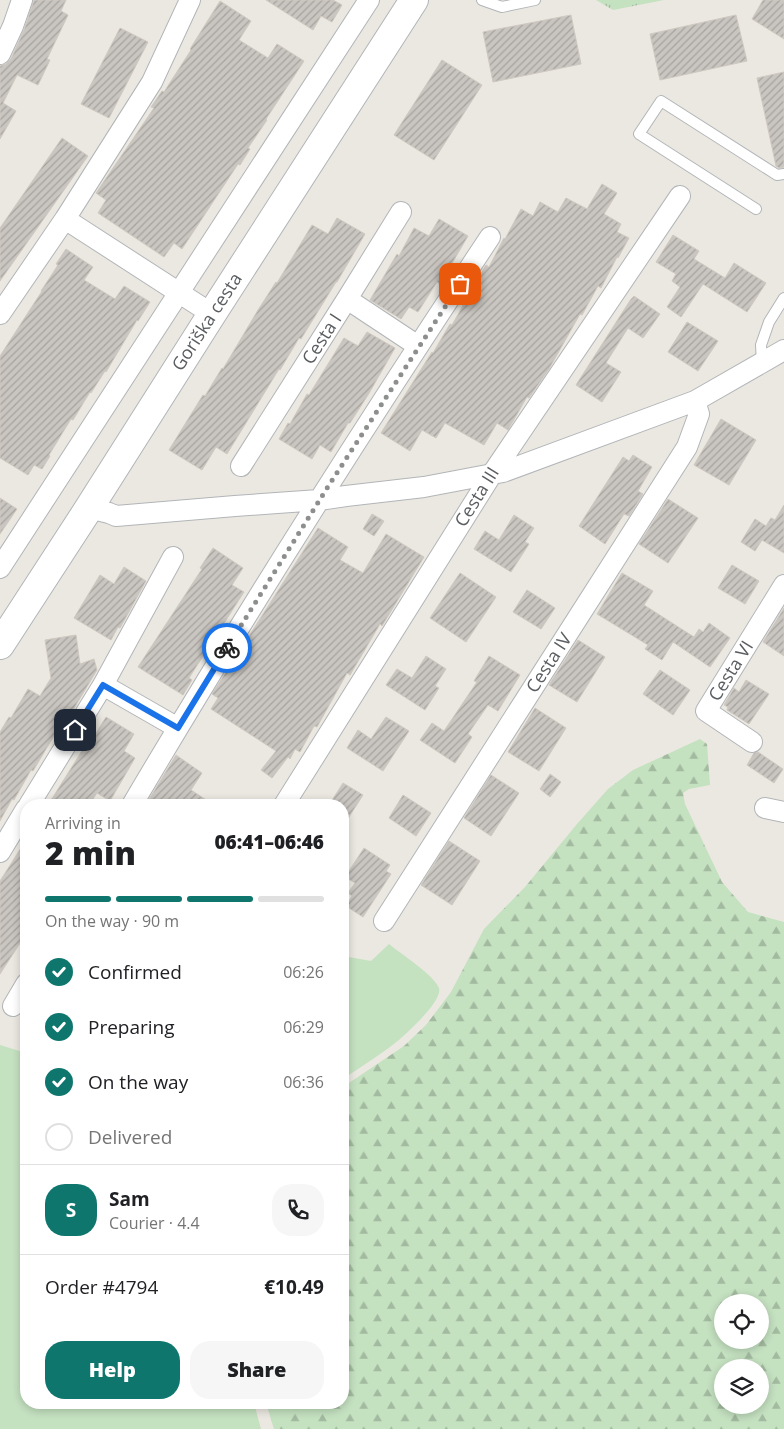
<!DOCTYPE html>
<html lang="en">
<head>
<meta charset="utf-8">
<style>
	body { margin:0; font-family:"Open Sans",sans-serif; background:#f6f6f6; color:#202124; height:100vh; display:flex; flex-direction:column; font-size:19px; white-space:nowrap }
	* { box-sizing:border-box; margin:0 }
	p { font-size:16px; color:#757577 }
	.icon { flex:none; width:28px; height:28px; fill:none; stroke:currentColor; stroke-width:2; stroke-linecap:round; stroke-linejoin:round }
	.map { position:relative; flex:1; overflow:hidden }
	.panel { position:absolute; left:20px; top:799px; width:329px; height:610px; display:flex; flex-direction:column; background:#fff; border-radius:20px; box-shadow:0 2px 8px #0003 }
	.panel>* { flex:none }
	.fabs { position:absolute; left:714px; top:1294px; display:grid; gap:10px }
	.fabs a { display:grid; place-items:center; width:55px; height:55px; border-radius:50%; background:#fff; box-shadow:0 2px 8px #0003; font-size:25px }
	.pin { position:absolute; display:grid; place-items:center; width:42px; height:42px; color:#fff; margin:-21px; border-radius:10px; box-shadow:0 2px 8px #0006 }
	.courier { position:absolute; display:grid; place-items:center; width:50px; height:50px; margin:-25px; border:4px solid #1a73e8; border-radius:50%; background:#fff; color:#222; box-shadow:0 1px 6px #0007 }
	.summary em { font-style:normal; font-weight:800 }
	.summary div { display:flex; flex-direction:column-reverse }
	.summary { display:flex; align-items:center; justify-content:space-between; height:85px; padding:0 25px }
	h1 { font-size:32px; font-weight:800; line-height:38px }
	.bar { display:grid; grid-template-columns:repeat(4,1fr); gap:8px 5px; align-content:center; height:60px; padding:0 25px }
	.bar i { height:6px; border-radius:4px; background:#e0e0e0 }
	.bar .on { background:#0f766e }
	.bar p { grid-column:span 4 }
	.line { display:flex; align-items:center; gap:12px; padding:0 25px; border-top:1px solid #e0e0e0 }
	.line div { flex:1 }
	.round { display:grid; place-items:center; flex:none; width:52px; height:52px; border-radius:20px; background:#f6f6f6 }
	ol { padding:0 25px; list-style:none }
	li { display:flex; align-items:center; gap:15px; height:55px }
	li p { margin-inline-start:auto }
	li .icon { padding:5px; border-radius:50%; background:#0f766e; color:#fff; stroke-width:4 }
	li:last-child { color:#757577 }
	li i { width:28px; height:28px; border:2px solid #e0e0e0; border-radius:50% }
	.primary-button { display:flex; gap:10px; margin-top:auto; padding:10px 25px }
	.primary-button a { flex:1; height:58px; border-radius:20px; background:#0f766e; color:#fff; font-size:20px; font-weight:800; line-height:58px; text-align:center }
	.primary-button a+a { background:#f6f6f6; color:#202124 }
	.map>svg:first-child { display:block }
	.grass { fill:#c4e1c0 }
	.forest { fill:url(#forest-firs); fill-rule:evenodd }
	.park { fill:url(#park-tufts) }
	.building { fill:url(#building-hatch); stroke:#cfc9c0 }
	.lines { fill:none; stroke-linecap:round; stroke-linejoin:round }
	.lane-casing { stroke:#b2b5b8; stroke-width:12 }
	.street-casing { stroke:#b2b5b8; stroke-width:22 }
	.secondary-casing { stroke:#b1b5b8; stroke-width:30 }
	.lane { stroke:#fff; stroke-width:10 }
	.street { stroke:#fff; stroke-width:20 }
	.secondary { stroke:#fff; stroke-width:28 }
	.done { stroke:#8d8e8e; stroke-width:5; stroke-dasharray:0 9 }
	.route { stroke:#1a73e8; stroke-width:6 }
	.labels { text-anchor:middle; stroke-width:4.5; stroke-linejoin:round; paint-order:stroke }
	.street-label { font-size:18px; fill:#5a5e61; stroke:#fff }
</style>
</head>
<body>
<div class="map">
<svg width="784" height="1429" viewBox="0 0 784 1429">
	<defs>
		<pattern id="forest-firs" width="22" height="20" patternUnits="userSpaceOnUse" patternTransform="scale(1.25)"><rect width="22" height="20" fill="#c4e1c0"/><path d="M5 1l3.5 6h-7zM16 11l3.5 6h-7z" fill="#a2ba9f"/></pattern>
		<pattern id="park-tufts" width="24" height="20" patternUnits="userSpaceOnUse" patternTransform="scale(1.25)"><rect width="24" height="20" fill="#c4e1c0"/><path d="M3 7l-1-3M5 7V3M7 7l1-3M15 17l-1-3M17 17v-4M19 17l1-3" fill="none" stroke="#a2ba9f"/></pattern>
		<pattern id="building-hatch" width="6" height="6" patternUnits="userSpaceOnUse" patternTransform="scale(1.25)"><rect width="6" height="6" fill="#c9c5c0"/><path d="M-1 1l2-2M0 6l6-6M5 7l2-2" fill="none" stroke="#a6a39f"/></pattern>
	</defs>
	<rect width="100%" height="100%" fill="#ebe8e1"/>
	<path class="grass" d="M389 944C401 954 434 975 439 988 443 1000 409 1031 400 1039 382 1054 362 1066 343 1079V953L349 957 371 961Z
		M0 1045 26 1053V1402L254 1403 261 1429H0Z"/>
	<path class="forest" d="M700 739 707 744 710 785 689 789 683 793 685 804 722 882 748 912 784 922V1429H274L266 1403 342 1402 343 1087 404 1046 426 1025 451 992 484 929 525 887 577 824 608 789 633 770ZM722 1302H760V1340H722ZM722 1368H760V1405H722Z"/>
	<path class="park" d="M596 0H664L613 10Z"/>
	<path class="building" d="M34 0H66L61 11 68 15 47 59 50 60 38 85 17 75 3 103 16 111 0 139V66L6 64 11 59 24 30Z
		M266 0H333L342 5 332 22 321 16 313 30Z
		M763 0H784V39L752 19Z
		M220 1 251 21 239 40 268 58 277 44 304 61 266 119 267 120 248 148 250 149 240 165 238 164 182 249 174 243 164 257 98 213 106 200 96 193 154 108 151 107 162 91 164 92 191 50 190 49Z
		M571 15 581 64 493 82 483 32Z
		M736 15 747 61 660 80 650 34Z
		M120 28 148 42 109 118 81 104Z
		M442 60 482 85 434 160 394 135Z
		M784 72V167L779 168 776 166 757 78Z
		M62 138 88 156 0 281V228Z
		M602 184 617 193 604 214 621 224 617 232 629 238 618 258 617 257 601 288 598 286 582 315 580 314 549 369 529 398 527 397 508 430 497 423 484 445 445 423 436 438 422 430 410 451 381 433 432 352 433 353 450 324 452 325 486 265 489 267 504 238 505 239 521 209 533 216 540 202 558 212 566 198 587 209Z
		M337 218 365 234 337 282H336L301 339 299 338 280 370 279 369 227 454 216 447 202 470 169 450 203 395 205 396 222 368 223 369 258 310 276 282 277 283 312 225 328 234Z
		M439 219 468 236 440 284 437 282 418 312 409 307 401 319 370 300 397 254 399 256 414 228 429 236Z
		M673 235 699 251 694 259 725 278 734 263 766 283 747 312 703 284 681 317 667 307 680 287 672 281 676 274 656 262Z
		M66 249 93 267 84 280 115 299 124 286 150 302 138 321 137 320 106 372 105 371 91 393 90 392 73 420 71 419 49 455 50 456 42 469 34 465 28 475 0 458V356L42 291H41L58 265 56 264Z
		M634 296 660 314 643 338 628 328 606 363 621 372 602 402 576 385 631 299Z
		M687 322 718 341 698 371 668 352Z
		M367 332 395 348 368 395 350 423H348L331 452 320 445 312 459 279 439 288 423 290 424 307 394 309 395 344 338 358 346Z
		M721 419 756 440 729 485 694 465Z
		M633 455 652 467 638 491 643 494 629 516 624 514 605 544 579 526 623 457 629 461Z
		M0 498 17 509 0 534Z
		M668 499 698 518 668 563 639 544Z
		M784 505V553L762 540 755 551 741 542 755 519 766 526 771 518 775 520Z
		M372 514 384 521 374 536 363 529Z
		M514 515 534 528 525 542 529 544 511 572 474 549 485 531 499 540Z
		M318 528 348 547 340 560 363 573 386 534 424 557 382 626 380 624 350 675 347 673 317 727 314 726 300 752 295 749 290 759 288 757 272 778 261 770 276 751 211 709 218 698 212 694Z
		M213 548 243 568 232 585 244 592 189 678 192 680 183 695 138 667 202 569 200 568Z
		M732 565 759 581 745 604 718 588Z
		M124 567 146 581 120 628 118 627 111 640 74 618 100 575 114 584Z
		M460 573 496 597 466 642 430 618Z
		M622 573 653 591 644 605 694 637 699 629 703 632 709 623 730 638 710 667 673 642 662 660 645 649 648 645 597 614Z
		M527 590 555 608 541 629 513 612Z
		M784 608V656L763 642Z
		M76 635 80 664 94 659 97 670 70 715 67 714 33 771 31 770 14 800 12 799 0 821V732L9 717 11 718 28 689 40 696 51 678 45 640Z
		M578 640 605 657 577 702 549 685Z
		M426 656 446 669 435 686 439 688 425 710 386 685 397 669 412 678Z
		M489 656 520 675 498 711 488 705 468 734 472 737 455 763 420 740 432 723 444 731 477 682 474 681Z
		M660 670 690 690 673 715 643 694Z
		M746 680 769 694 749 724 727 710 728 707 724 705 734 688 739 692Z
		M535 708 566 728 539 771 508 752Z
		M106 717 134 734 124 751 135 758 110 801 97 793 89 805H48L85 746 87 748Z
		M386 717 409 731 383 771 347 748 358 730 371 739Z
		M758 752 783 769 774 783 747 765 754 753Z
		M176 755 202 773 191 790 214 805H154L148 801Z
		M550 774 561 782 550 797 540 789Z
		M491 775 519 793 491 836 464 818Z
		M343 783 363 795 342 828V805H329Z
		M403 795 431 813 416 836 389 818Z
		M26 840V934L0 974V881Z
		M449 841 480 861 452 905 421 885Z
		M364 848 390 865 386 871 391 874 363 917 346 906 352 896 348 893 355 883 345 877Z"/>
	<g class="lines">
		<g class="lane-casing">
			<path id="lane" d="M482 0 502 7 535 0
				M756 209 639 134 661 101 777 175 784 174
				M762 363 761 345 769 322 784 298"/>
		</g>
		<g class="street-casing">
			<path id="street" d="M190 0 152 82 65 219 212 314
				M0 54 13 26 22 0
				M347 299 418 346
				M0 314 65 219
				M241 466 347 299 401 212
				M89 508 109 513 116 516 235 506 319 500 346 496 424 487 503 472 695 401 784 350
				M0 568 369 0
				M103 685 178 728
				M752 742 706 711 784 585
				M29 805 103 685 173 557
				M132 805C246 612 366 424 490 237
				M284 805 492 474 680 196
				M765 808 784 812
				M0 852 26 809
				M384 921 687 447 699 414 695 401
				M13 1006 26 984"/>
		</g>
		<g class="secondary-casing">
			<path id="secondary" d="M0 645 89 508 212 314 414 0"/>
		</g>
		<use href="#lane" class="lane"/>
		<use href="#street" class="street"/>
		<use href="#secondary" class="secondary"/>
	</g>
	<g class="lines">
		<path class="done" d="M227 648 329 485 460 284"/>
		<path class="route" d="M75 730 103 685 178 728 227 648"/>
	</g>
	<g class="labels">
		<g class="street-label">
			<text transform="translate(207 322) rotate(-57)" y="6">Goriška cesta</text>
			<text transform="translate(322 339) rotate(-57)" y="6">Cesta I</text>
			<text transform="translate(477 497) rotate(-58)" y="6">Cesta III</text>
			<text transform="translate(549 663) rotate(-57)" y="6">Cesta IV</text>
			<text transform="translate(731 671) rotate(-58)" y="6">Cesta VI</text>
		</g>
	</g>
</svg>
<div class="fabs">
<a><svg class="icon" aria-label="locate" viewBox="0 0 24 24"><circle cx="12" cy="12" r="6"/><path d="M12 2v4M12 18v4M2 12h4M18 12h4"/></svg></a>
<a><svg class="icon" aria-label="layers" viewBox="0 0 24 24"><path d="M12 4l9 5-9 5-9-5zM3 14l9 5 9-5"/></svg></a>
</div>
<div class="pin" style="left:460px;top:284px;background:#ea580c"><svg class="icon" aria-label="bag" viewBox="0 0 24 24"><path d="M5 8h14l-1 12H6zM9 8a3 3 0 0 1 6 0"/></svg></div>
<div class="pin" style="left:75px;top:730px;background:#1f2937"><svg class="icon" aria-label="home" viewBox="0 0 24 24"><path d="M3 11l9-7 9 7M6 9v11h12V9"/></svg></div>
<div class="courier" style="left:227px;top:648px"><svg class="icon" aria-label="bike" viewBox="0 0 24 24"><circle cx="6" cy="16" r="4"/><circle cx="18" cy="16" r="4"/><path d="M6 16l4-8h5l3 8M10 8l3 8H6M13 5h3"/></svg></div>
<section class="panel">
<div class="summary"><div><h1>2 min</h1><p>Arriving in</p></div><em>06:41–06:46</em></div>
<div class="bar"><i class="on"></i><i class="on"></i><i class="on"></i><i></i><p>On the way · 90 m</p></div>
<ol>
<li><svg class="icon" aria-label="check" viewBox="0 0 24 24"><path d="M5 12l5 5 9-10"/></svg>Confirmed<p>06:26</p></li>
<li><svg class="icon" aria-label="check" viewBox="0 0 24 24"><path d="M5 12l5 5 9-10"/></svg>Preparing<p>06:29</p></li>
<li><svg class="icon" aria-label="check" viewBox="0 0 24 24"><path d="M5 12l5 5 9-10"/></svg>On the way<p>06:36</p></li>
<li><i></i>Delivered</li>
</ol>
<div class="line" style="height:90px"><b class="round" style="background:#0f766e;color:#fff">S</b><div><b>Sam</b><p>Courier · 4.4</p></div><a class="round"><svg class="icon" aria-label="phone" viewBox="0 0 24 24"><path d="M5 4h4l2 5-3 2q2 4 5 5l2-3 5 2v4C11 20 4 13 5 4z"/></svg></a></div>
<div class="line" style="height:65px"><div>Order #4794</div><b>€10.49</b></div>
<div class="primary-button"><a>Help</a><a>Share</a></div>
</section>
</div>
</body>
</html>
